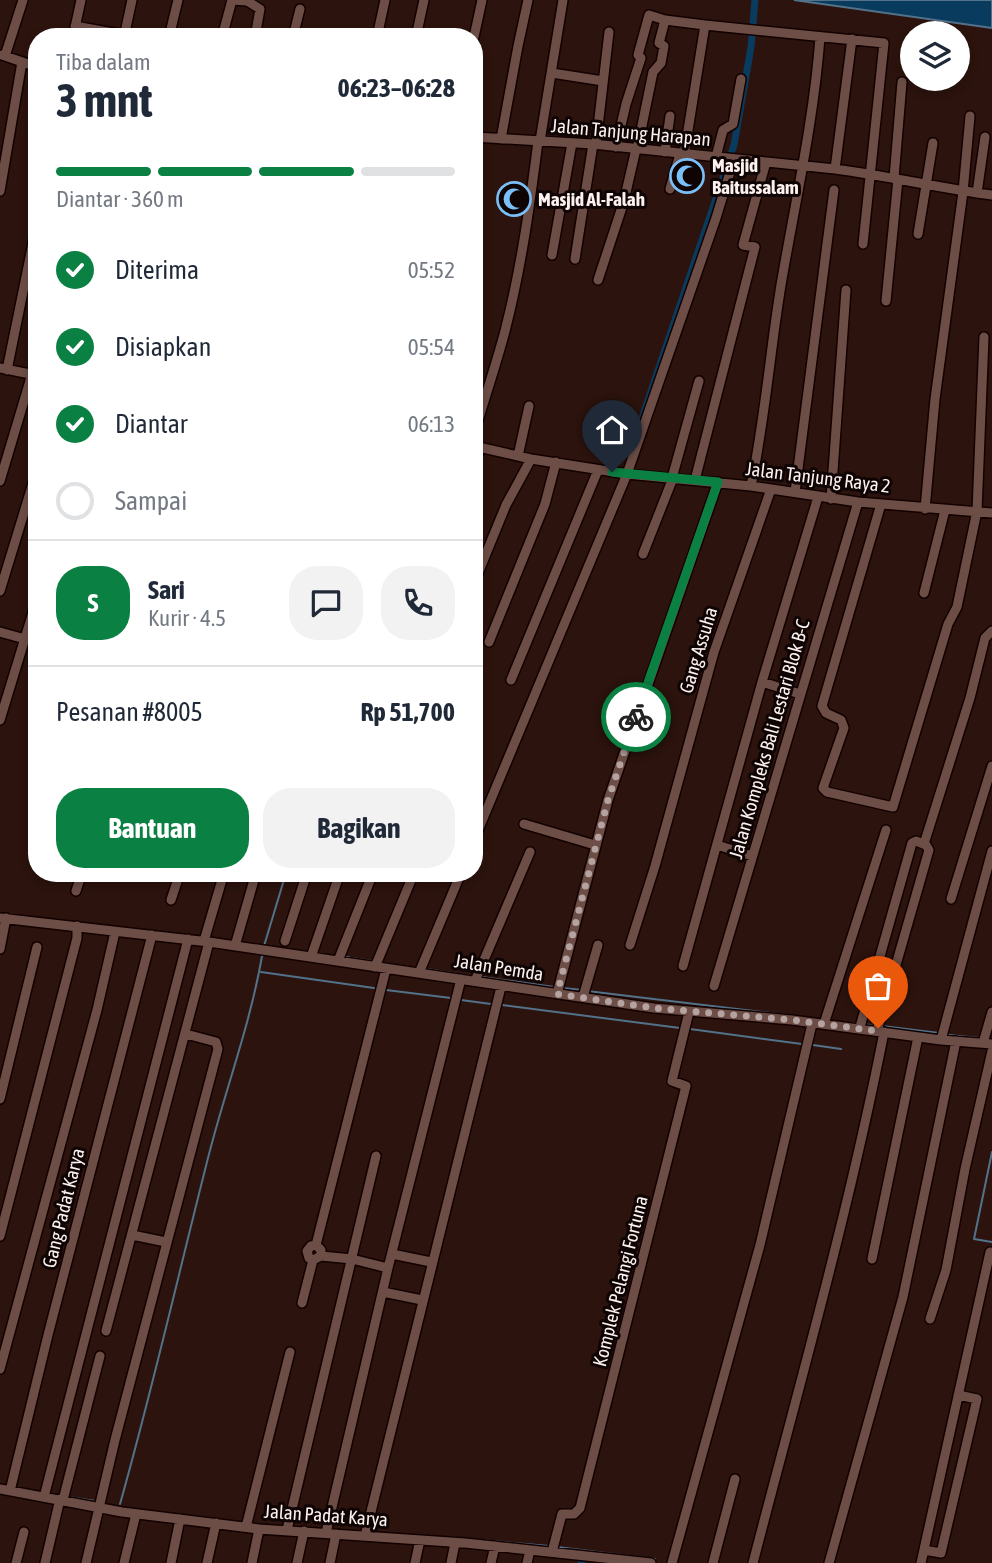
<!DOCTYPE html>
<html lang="id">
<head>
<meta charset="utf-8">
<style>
	body { margin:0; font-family:"Asap Condensed",sans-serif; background:#f2f2f3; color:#1f2937; height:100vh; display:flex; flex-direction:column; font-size:26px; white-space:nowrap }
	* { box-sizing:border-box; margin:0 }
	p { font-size:23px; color:#747a83 }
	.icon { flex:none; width:38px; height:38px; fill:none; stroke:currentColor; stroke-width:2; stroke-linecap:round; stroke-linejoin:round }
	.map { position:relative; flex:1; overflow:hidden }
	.drawer { position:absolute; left:28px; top:28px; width:455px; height:854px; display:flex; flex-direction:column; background:#fff; border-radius:28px; box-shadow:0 4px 10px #0003 }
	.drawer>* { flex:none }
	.controls { position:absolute; left:900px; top:21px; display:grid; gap:14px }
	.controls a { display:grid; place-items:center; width:70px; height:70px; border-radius:50%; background:#fff; box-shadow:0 4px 10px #0003; font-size:35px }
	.pin { position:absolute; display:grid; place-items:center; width:60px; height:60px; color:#fff; margin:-72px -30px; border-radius:50% 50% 50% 0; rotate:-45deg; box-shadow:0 0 7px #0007 }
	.pin .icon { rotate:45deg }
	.courier { position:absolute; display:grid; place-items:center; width:70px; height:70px; margin:-35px; border:5px solid #0b8043; border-radius:50%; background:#fff; color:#222; box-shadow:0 2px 9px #0007 }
	.overview em { font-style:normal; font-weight:700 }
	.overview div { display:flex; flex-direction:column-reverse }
	.overview { display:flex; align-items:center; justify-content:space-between; height:119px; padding:0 28px }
	h1 { font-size:46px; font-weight:700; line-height:52px }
	.bar { display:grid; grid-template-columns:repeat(4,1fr); gap:10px 7px; align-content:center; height:84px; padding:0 28px }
	.bar i { height:9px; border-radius:5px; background:#e0e1e3 }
	.bar .selected { background:#0b8043 }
	.bar p { grid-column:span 4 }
	.line { display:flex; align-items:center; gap:18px; padding:0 28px; border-top:2px solid #e0e1e3 }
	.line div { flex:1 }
	.round { display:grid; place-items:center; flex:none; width:74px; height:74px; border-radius:28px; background:#f2f2f3 }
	ol { padding:0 28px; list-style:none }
	li { display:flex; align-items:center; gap:21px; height:77px }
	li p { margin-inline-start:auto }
	li .icon { padding:7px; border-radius:50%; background:#0b8043; color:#fff; stroke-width:4 }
	li:last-child { color:#747a83 }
	li i { width:38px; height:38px; border:4px solid #e0e1e3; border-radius:50% }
	.primary-button { display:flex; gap:14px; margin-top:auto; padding:14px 28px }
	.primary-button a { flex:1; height:80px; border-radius:28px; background:#0b8043; color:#fff; font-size:28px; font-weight:700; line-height:80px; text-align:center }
	.primary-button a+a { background:#f2f2f3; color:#1f2937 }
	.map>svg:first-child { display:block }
	.water { fill:#093b5e; stroke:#52728a; stroke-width:2 }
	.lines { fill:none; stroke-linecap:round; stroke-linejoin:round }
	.stream { stroke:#52728a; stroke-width:2 }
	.canal { stroke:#093b5e; stroke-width:7 }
	.minor-casing { stroke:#130100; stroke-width:12 }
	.minor { stroke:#6d4e47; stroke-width:9 }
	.done { stroke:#b4a3a0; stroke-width:7; stroke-dasharray:0 12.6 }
	.route { stroke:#0b8043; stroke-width:9 }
	.labels { text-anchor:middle; stroke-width:6; stroke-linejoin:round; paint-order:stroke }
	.street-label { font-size:19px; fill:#fdf1ef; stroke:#0d0403 }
	.poi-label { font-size:19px; font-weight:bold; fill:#fdf1ef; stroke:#0d0403; text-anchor:start }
</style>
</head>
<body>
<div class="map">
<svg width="992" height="1563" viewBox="0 0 992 1563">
	<rect width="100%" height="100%" fill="#2c130d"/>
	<path class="water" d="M794 0H992V28Z"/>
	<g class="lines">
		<path class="stream" d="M722 153 742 155
			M264 946 286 873
			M345 957 372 961
			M383 963 416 968
			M426 969 471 976
			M261 972 374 988
			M482 977 554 987
			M563 988 582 990
			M386 990 451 998
			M587 991 787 1015
			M461 1000 491 1004
			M502 1005 680 1028
			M830 1021 859 1024
			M864 1024 876 1026
			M882 1026 939 1033
			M690 1029 802 1044
			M948 1035 980 1038
			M813 1045 841 1049
			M992 1152 974 1239 992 1242
			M69 1497 95 1501
			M120 1504C152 1391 178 1276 207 1162 224 1093 250 1026 262 956
			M446 1537 549 1546
			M557 1547 655 1559"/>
		<path class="canal" d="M642 418 734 145 751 47 755 0
			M581 1563 582 1561"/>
		<g class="minor-casing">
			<path id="minor" d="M75 26 124 35
				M73 37 81 0
				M124 37 132 0
				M169 37 178 0
				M222 37 232 0 247 1 260 9 255 37
				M293 37 300 9
				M377 37 385 0
				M416 37 424 0
				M474 37 482 0
				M2 55 37 67
				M5 56 23 0
				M552 73 603 81
				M474 137 593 144 835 169C888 176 939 188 992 195
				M501 139 518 46 528 0
				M540 141 563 0
				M596 144 609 32
				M616 147 626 104 641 58 638 55 649 15 665 20 705 25 884 43 863 244
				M637 150 653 72 661 63 664 46 659 43 665 20
				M665 152 670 116
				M684 155 705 25
				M716 157 723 130 733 124 741 79
				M835 169 852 39
				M894 178 902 82
				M670 189 680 154
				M0 191 22 62
				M977 193 985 137
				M918 234 933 143
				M552 255 572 143
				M575 259 593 144
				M598 280 624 201 636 149
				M886 301 898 179
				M0 368 35 375
				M7 370 37 223
				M474 434C484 400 496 365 505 331 521 269 530 205 538 141
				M474 446 531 459 627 474 751 486 858 502 992 513
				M518 456 529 406
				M474 465 480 448
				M672 478 699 381
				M695 480 755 247 743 245 766 162
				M0 481 32 374
				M751 486C765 419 770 352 781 285 795 203 814 120 820 37
				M795 492 834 190
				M831 499 846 290
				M881 504 822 706 826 713 841 720 844 728 823 788 827 792 893 807 948 624 957 607 977 511 984 337
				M925 509 935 399 963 192 970 116
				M643 554 673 478
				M474 583 506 505 531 459
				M0 591 37 470
				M924 593 945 510
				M0 632 25 639
				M489 642 545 504 556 462
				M511 680 598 470
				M762 682 800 694
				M0 720 37 599
				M524 824 595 845
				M474 840 627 474 716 218 734 159
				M924 844 970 698 985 638 992 631
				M717 845 752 856
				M76 891 82 873
				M951 899 992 766
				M171 900 180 873
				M0 918 209 942 654 1008 792 1020 941 1040 992 1044
				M204 941 224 873
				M285 941 307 873
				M630 945 655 866 714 652 771 489
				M235 946 256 873
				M0 949 6 918
				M311 957 340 873
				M338 961 373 873
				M683 966 762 682 818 497
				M375 967 414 873
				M419 973 461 873
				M475 981 530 852
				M714 986 858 502
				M557 994 608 800 718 482
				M583 997 598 945
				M824 1024 886 830
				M860 1027 912 843 916 841 926 845 929 850 877 1031
				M941 1040 992 851
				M983 1043 992 1012
				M0 1099 37 947
				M132 1235 166 1242
				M0 1236 77 938V926
				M392 1254 431 1262
				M321 1256V1250L316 1245 386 969
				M872 1259 918 1037
				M313 1260 309 1258 307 1251 311 1246 316 1245
				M383 1292 422 1300
				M302 1303 313 1260 321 1256 352 1259 388 1268
				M930 1319 946 1270 965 1169 992 1051
				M106 1331 209 942
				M0 1369 97 1010 115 932
				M0 1489 122 1512 259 1529 465 1543 651 1563
				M10 1491 48 1335 152 935
				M44 1497 188 939
				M63 1500 100 1356
				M246 1527 290 1352
				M287 1530 376 1156
				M326 1533 388 1268 461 979
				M365 1536 501 987
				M924 1550 941 1553 977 1399 958 1395
				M552 1552 562 1514H574L580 1508 686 1086 672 1081 689 1012
				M16 1563 24 1532
				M45 1563 60 1499
				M86 1563 115 1440 218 1049 216 1042 186 1034
				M124 1563 136 1514
				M171 1563 180 1519
				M207 1563 216 1523
				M252 1563 259 1529
				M297 1563 304 1531
				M330 1563 336 1534
				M415 1563 420 1540
				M451 1563 455 1543
				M491 1563 495 1546
				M527 1563 530 1550
				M672 1563 760 1245 812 1024
				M713 1563 735 1479
				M753 1563C799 1386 849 1211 884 1032
				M829 1563 903 1297 956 1041
				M921 1563 990 1252"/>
		</g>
		<use href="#minor" class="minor"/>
	</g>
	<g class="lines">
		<path class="done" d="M636 717 608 800 557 994 654 1008 792 1020 877 1031 878 1028"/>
		<path class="route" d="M612 472 718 482 636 717"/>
	</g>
	<defs>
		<g id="mosque-ring" transform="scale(1.75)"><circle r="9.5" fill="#0d0403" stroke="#7abff8" stroke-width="1.5"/><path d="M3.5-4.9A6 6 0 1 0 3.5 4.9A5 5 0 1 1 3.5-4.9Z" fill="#7abff8"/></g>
	</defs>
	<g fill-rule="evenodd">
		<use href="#mosque-ring" x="687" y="176"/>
		<use href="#mosque-ring" x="514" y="199"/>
	</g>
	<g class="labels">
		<g class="street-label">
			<text transform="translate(631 132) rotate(5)" y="7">Jalan Tanjung Harapan</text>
			<text transform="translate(818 477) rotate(7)" y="7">Jalan Tanjung Raya 2</text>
			<text transform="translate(698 650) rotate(-73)" y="7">Gang Assuha</text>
			<text transform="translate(769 739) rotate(-74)" y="7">Jalan Kompleks Bali Lestari Blok B-C</text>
			<text transform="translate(499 967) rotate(9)" y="7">Jalan Pemda</text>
			<text transform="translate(63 1208) rotate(-76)" y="7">Gang Padat Karya</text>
			<text transform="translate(620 1281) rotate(-76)" y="7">Komplek Pelangi Fortuna</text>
			<text transform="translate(326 1515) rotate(4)" y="7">Jalan Padat Karya</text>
		</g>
		<g class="poi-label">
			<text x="712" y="172">Masjid<tspan x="712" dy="22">Baitussalam</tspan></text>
			<text x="538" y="206">Masjid Al-Falah</text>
		</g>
	</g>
</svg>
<div class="controls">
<a><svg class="icon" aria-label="layers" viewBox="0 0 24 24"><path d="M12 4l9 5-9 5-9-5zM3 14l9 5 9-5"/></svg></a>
</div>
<div class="pin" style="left:878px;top:1028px;background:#ea580c"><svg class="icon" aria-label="bag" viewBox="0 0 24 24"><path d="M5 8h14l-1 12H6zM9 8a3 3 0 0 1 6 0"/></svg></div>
<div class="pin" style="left:612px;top:472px;background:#1f2937"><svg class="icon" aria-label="home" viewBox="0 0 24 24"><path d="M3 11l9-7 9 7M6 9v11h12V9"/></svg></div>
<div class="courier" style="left:636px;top:717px"><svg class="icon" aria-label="bike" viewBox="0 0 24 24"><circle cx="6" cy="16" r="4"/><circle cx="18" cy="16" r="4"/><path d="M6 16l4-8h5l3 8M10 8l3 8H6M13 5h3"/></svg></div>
<section class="drawer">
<div class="overview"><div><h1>3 mnt</h1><p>Tiba dalam</p></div><em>06:23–06:28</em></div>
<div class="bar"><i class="selected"></i><i class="selected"></i><i class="selected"></i><i></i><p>Diantar · 360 m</p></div>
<ol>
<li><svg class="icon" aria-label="check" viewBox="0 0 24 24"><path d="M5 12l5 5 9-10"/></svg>Diterima<p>05:52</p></li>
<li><svg class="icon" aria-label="check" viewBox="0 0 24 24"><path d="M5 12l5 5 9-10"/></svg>Disiapkan<p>05:54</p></li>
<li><svg class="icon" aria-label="check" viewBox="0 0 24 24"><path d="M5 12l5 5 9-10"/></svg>Diantar<p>06:13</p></li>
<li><i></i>Sampai</li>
</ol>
<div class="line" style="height:126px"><b class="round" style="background:#0b8043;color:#fff">S</b><div><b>Sari</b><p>Kurir · 4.5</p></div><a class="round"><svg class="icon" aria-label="chat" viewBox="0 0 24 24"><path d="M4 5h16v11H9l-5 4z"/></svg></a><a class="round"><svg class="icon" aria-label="phone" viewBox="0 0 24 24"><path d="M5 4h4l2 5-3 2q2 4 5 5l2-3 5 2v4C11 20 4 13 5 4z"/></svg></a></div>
<div class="line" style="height:91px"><div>Pesanan #8005</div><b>Rp 51,700</b></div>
<div class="primary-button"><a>Bantuan</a><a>Bagikan</a></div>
</section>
</div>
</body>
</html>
